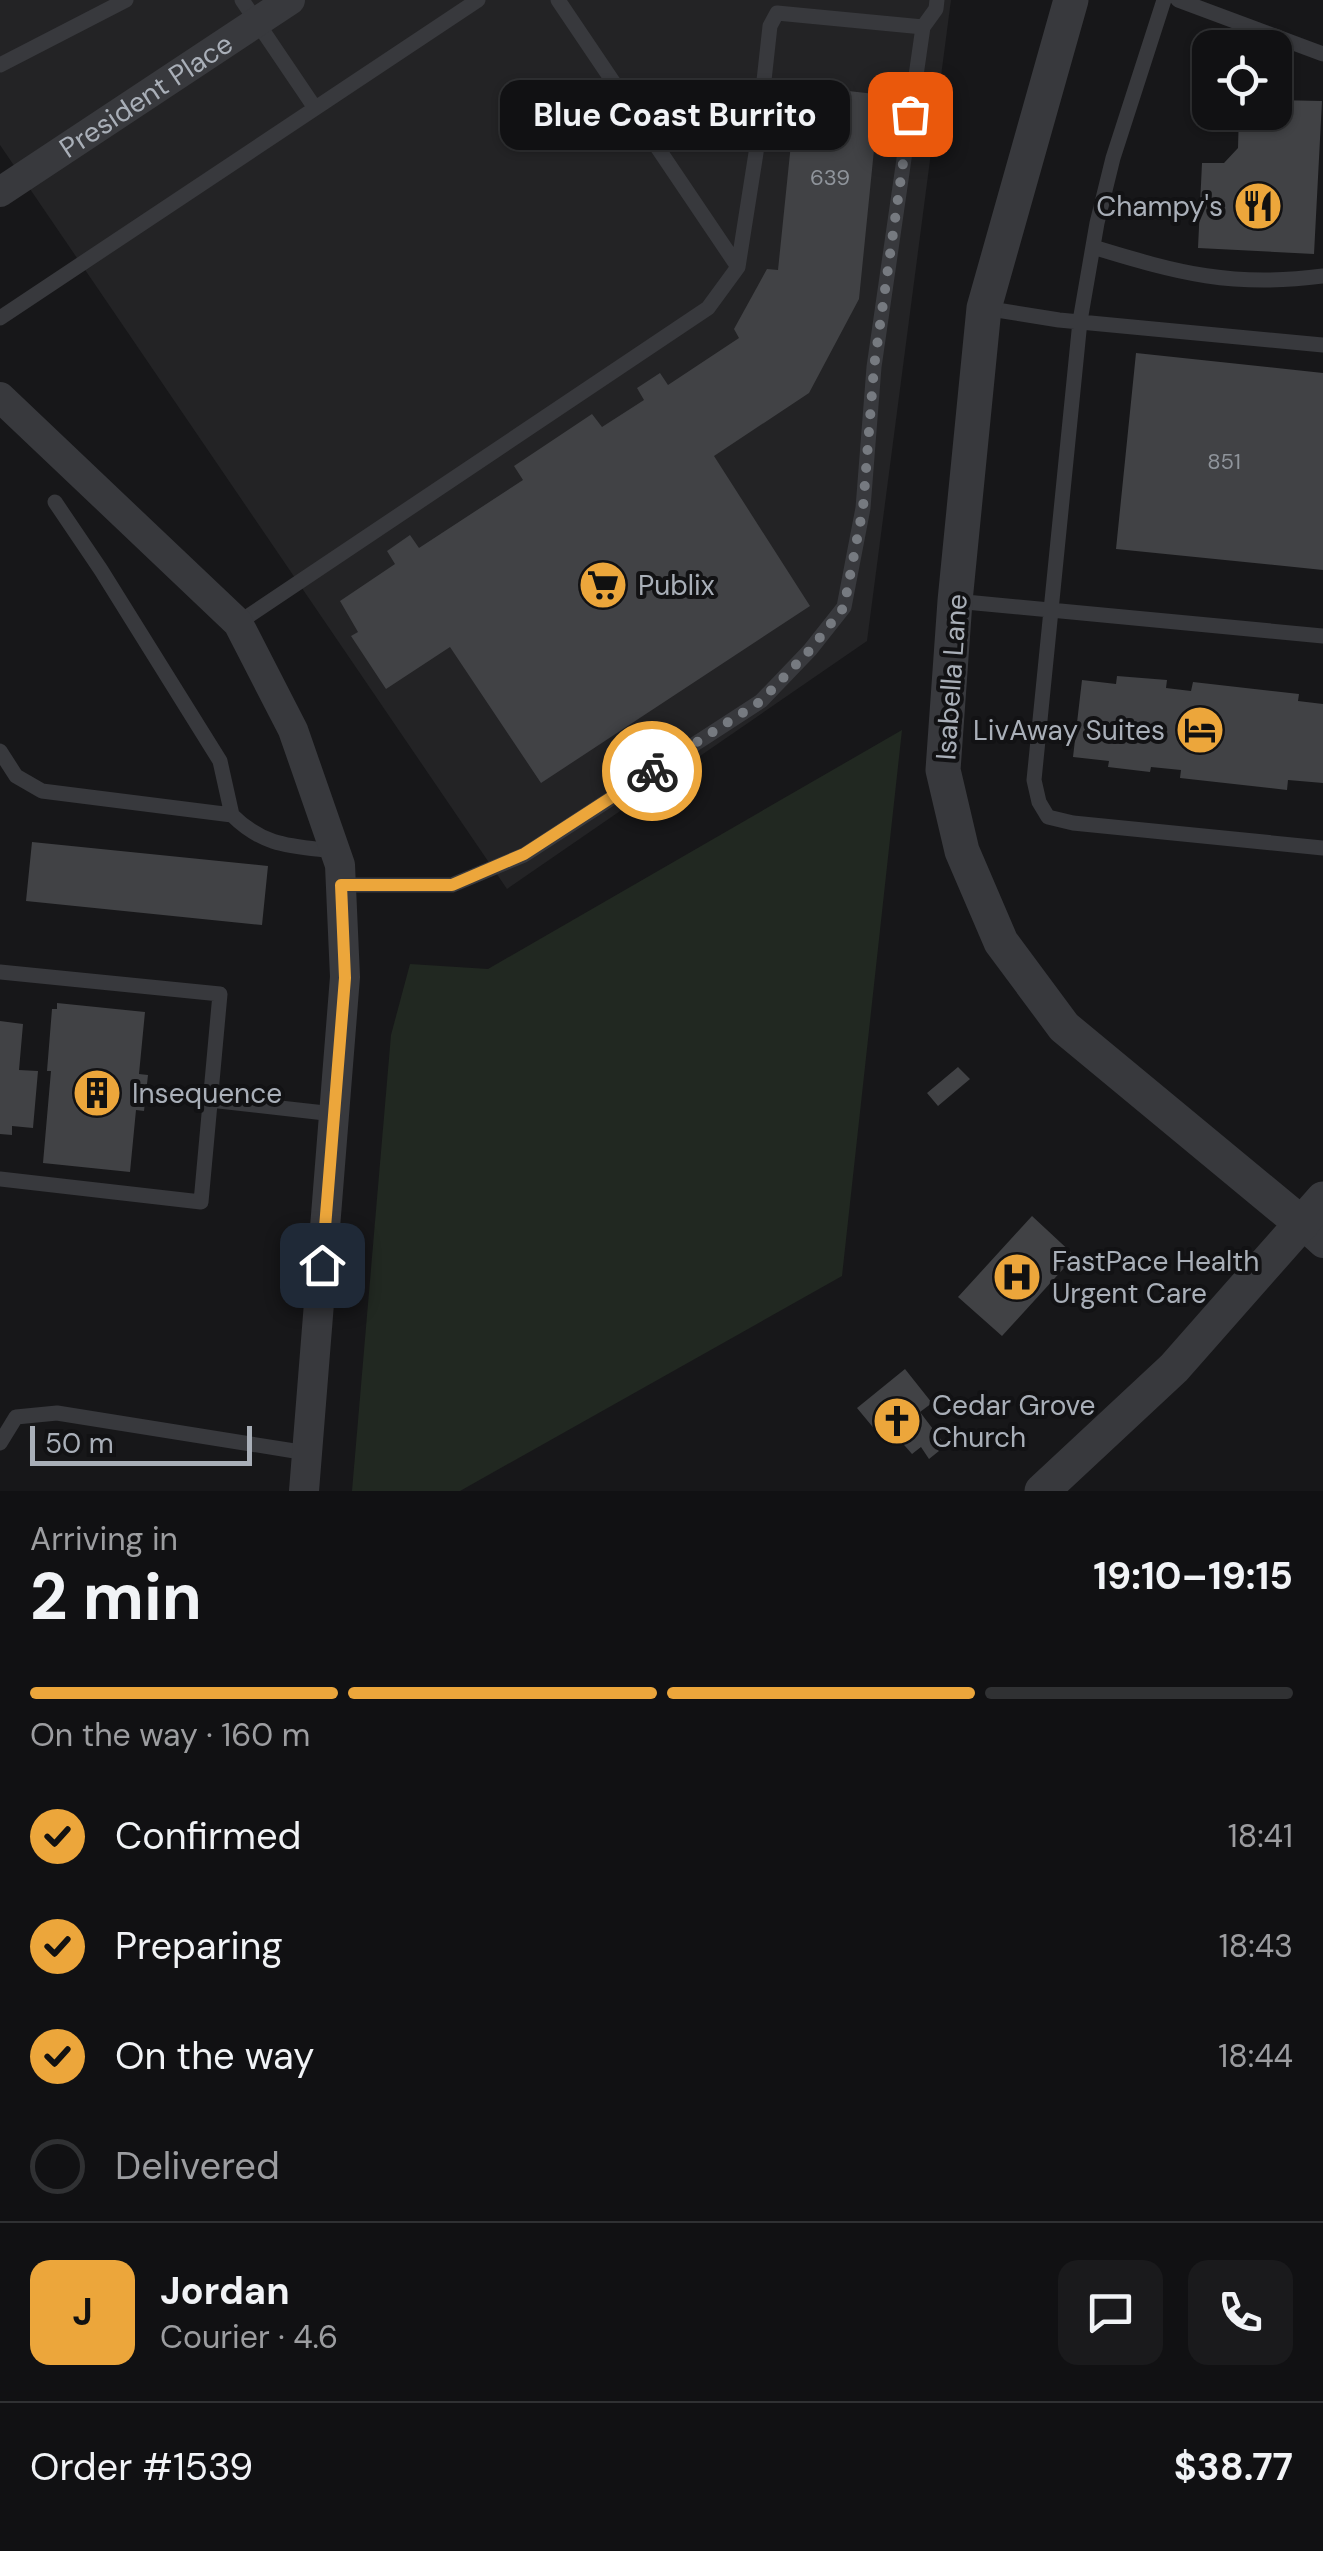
<!DOCTYPE html>
<html lang="en">
<head>
<meta charset="utf-8">
<style>
	body { margin:0; font-family:"DM Sans",sans-serif; background:#1a1a1c; color:#f1f3f6; height:100vh; display:flex; flex-direction:column; font-size:38px; white-space:nowrap }
	* { box-sizing:border-box; margin:0 }
	p { font-size:32px; color:#9c9da0 }
	.icon { flex:none; width:55px; height:55px; fill:none; stroke:currentColor; stroke-width:2; stroke-linecap:round; stroke-linejoin:round }
	.map { position:relative; height:1491px; overflow:hidden }
	.panel { display:flex; flex-direction:column; background:#111113; flex:1 }
	.panel>* { flex:none }
	.tools { position:absolute; left:1192px; top:30px; display:grid; gap:20px }
	.tools a { display:grid; place-items:center; width:100px; height:100px; border-radius:20px; background:#111113; box-shadow:0 2px 8px #0004,0 0 0 2px #303133; font-size:50px }
	.scale { position:absolute; left:30px; bottom:25px; width:222px; box-sizing:border-box; padding-left:10px; border:5px solid #a9afb8; border-top:0; font-size:28px; line-height:35px; white-space:nowrap; color:#a9afb8; -webkit-text-stroke:8px #121214; paint-order:stroke }
	.pin { position:absolute; display:grid; place-items:center; width:85px; height:85px; color:#fff; margin:-42px; border-radius:20px; box-shadow:0 5px 15px #0006 }
	.courier { position:absolute; display:grid; place-items:center; width:100px; height:100px; margin:-50px; border:8px solid #eca63b; border-radius:50%; background:#fff; color:#222; box-shadow:0 2px 12px #0007 }
	.bubble { position:absolute; height:70px; border-radius:20px; background:#111113; box-shadow:0 2px 8px #0004,0 0 0 2px #303133; font-size:32px; font-weight:700; line-height:70px; text-align:center }
	.summary em { font-style:normal; font-weight:700 }
	.summary div { display:flex; flex-direction:column-reverse }
	.summary { display:flex; align-items:center; justify-content:space-between; height:170px; padding:0 30px }
	h1 { font-size:65px; font-weight:700; line-height:75px }
	.bar { display:grid; grid-template-columns:repeat(4,1fr); gap:15px 10px; align-content:center; height:120px; padding:0 30px }
	.bar i { height:12px; border-radius:8px; background:#303133 }
	.bar .on { background:#eca63b }
	.bar p { grid-column:span 4 }
	.line { display:flex; align-items:center; gap:25px; padding:0 30px; border-top:2px solid #303133 }
	.line div { flex:1 }
	.round { display:grid; place-items:center; flex:none; width:105px; height:105px; border-radius:20px; background:#1a1a1c }
	ol { padding:0 30px; list-style:none }
	li { display:flex; align-items:center; gap:30px; height:110px }
	li p { margin-inline-start:auto }
	li .icon { padding:10px; border-radius:50%; background:#eca63b; color:#111; stroke-width:4 }
	li:last-child { color:#9c9da0 }
	li i { width:55px; height:55px; border:5px solid #303133; border-radius:50% }
	.map>svg:first-child { display:block }
	.built { fill:#232325 }
	.green { fill:#212821 }
	.building { fill:#414245 }
	.lines { fill:none; stroke-linecap:round; stroke-linejoin:round }
	.service { stroke:#38393d; stroke-width:15 }
	.minor { stroke:#38393d; stroke-width:30 }
	.tertiary { stroke:#38393d; stroke-width:35 }
	.done { stroke:#767a80; stroke-width:10; stroke-dasharray:0 18 }
	.route { stroke:#eca63b; stroke-width:12 }
	.labels { text-anchor:middle; stroke-width:8; stroke-linejoin:round; paint-order:stroke }
	.number-label { font-size:22px; fill:#8f949b }
	.street-label { font-size:28px; fill:#a9afb8; stroke:#121214 }
	.poi-label { font-size:28px; fill:#a9afb8; stroke:#121214; text-anchor:start }
</style>
</head>
<body>
<div class="map">
<svg width="1323" height="1491" viewBox="0 0 1323 1491">
	<rect width="100%" height="100%" fill="#171719"/>
	<path class="built" d="M0 0H951L867 641 507 889 0 145Z"/>
	<path class="green" d="M902 730 842 1276 460 1491H352L391 1035 410 964 488 969Z"/>
	<path class="building" d="M813 87 875 94 879 100 859 299 809 393 714 456 810 606 541 783 450 647 386 689 351 636 358 632 340 601 395 564 387 551 410 535 419 548 523 480 514 466 592 414 602 427 644 400 637 388 660 373 668 385 739 338 734 329 767 269 778 270 796 95 812 96Z
		M1275 100 1322 101 1314 254 1198 248 1202 163H1224L1238 148 1239 112H1275Z
		M1136 353 1323 373V570L1116 549Z
		M1117 676 1167 680 1166 688 1191 691 1193 682 1299 694 1298 701 1323 704V783L1288 780 1287 790 1180 778 1181 770 1151 767 1150 772 1108 767 1109 761 1073 757 1082 680 1116 684Z
		M32 842 268 866 262 925 26 901Z
		M57 1003 145 1012 139 1074 148 1075 144 1111 136 1110 130 1172 43 1163 51 1071H47L52 1009H57Z
		M0 1021 23 1024 19 1070 38 1071 33 1128 12 1126V1135L0 1134Z
		M958 1067 970 1079 938 1106 927 1093Z
		M1032 1216 1075 1256 1002 1336 958 1297Z
		M905 1369 932 1403 920 1412 942 1441 935 1446 939 1451 929 1459 921 1447 912 1454 891 1430 881 1437 857 1408Z"/>
	<g class="lines">
		<path class="service" d="M242 0 315 108
			M558 0 738 267
			M1164 0 1113 158 1097 223 1080 321 1034 780 1039 802 1048 817 1073 823 1323 848
			M1178 0 1323 54
			M0 65 126 0
			M1093 247C1178 273 1233 288 1323 276
			M984 308 1059 320 1323 345
			M0 318 478 0
			M55 502 101 570 220 761 232 815
			M955 601 1323 636
			M238 623 708 308 738 267 756 153 770 26 777 13 923 27 936 9 937 0
			M0 751 16 776 42 791 232 815C264 847 292 846 334 851
			M341 885H452L524 855 761 701 810 650 844 607 863 508 874 367 923 27
			M0 972 220 994 201 1202 0 1179
			M210 1100 334 1114
			M0 1443 16 1417 57 1413 307 1453"/>
		<g class="minor">
			<path id="s1" d="M0 192 290 0"/>
			<path d="M0 397 238 623 293 730 340 865 345 977 304 1491"/>
			<path d="M1302 1224 1323 1243"/>
		</g>
		<path class="tertiary" d="M1071 0 984 308 955 601 943 770 962 851 1001 942 1064 1027 1302 1224
			M1042 1491 1174 1368 1323 1199"/>
	</g>
	<g class="lines">
		<path class="done" d="M652 771 761 701 810 650 844 607 863 508 874 367 910 114"/>
		<path class="route" d="M322 1265 345 978 341 885H452L524 854 652 771"/>
	</g>
	<defs>
		<g id="restaurant-disc" transform="scale(2.5)"><circle r="9.5" fill="#eca63b" stroke="#121214"/><path d="M-5-6h1v4h1v-4h1v4h1v-4h1v5L-1.5 .5V6h-2V.5L-5-1ZM5-6V6H3V1.5H1.5Q1.5-4 5-6Z" fill="#111"/></g>
		<g id="supermarket-disc" transform="scale(2.5)"><circle r="9.5" fill="#eca63b" stroke="#121214"/><path d="M-6-5.5h2.5l.6 2H6L4.5 2H-2.5L-4.4-4H-6ZM-1.5 3.2a1.3 1.3 0 1 0 .1 0ZM3 3.2a1.3 1.3 0 1 0 .1 0Z" fill="#111"/></g>
		<g id="hotel-disc" transform="scale(2.5)"><circle r="9.5" fill="#eca63b" stroke="#121214"/><path d="M-6-4.5h1.5V1H6V5H4.5V3h-9V5H-6ZM-4 0a1.8 1.8 0 1 1 3.6 0ZM.5 0V-2.5h3Q6-2.5 6 0Z" fill="#111"/></g>
		<g id="building-disc" transform="scale(2.5)"><circle r="9.5" fill="#eca63b" stroke="#121214"/><path d="M-4-6H4V6H1V3H-1V6H-4ZM-2.5-4.3h1.7v1.8h-1.7ZM.8-4.3h1.7v1.8H.8ZM-2.5-1h1.7V.8h-1.7ZM.8-1h1.7V.8H.8Z" fill="#111"/></g>
		<g id="hospital-disc" transform="scale(2.5)"><circle r="9.5" fill="#eca63b" stroke="#121214"/><path d="M-5-5h3v3.5h4V-5h3V5h-3V1.5h-4V5h-3Z" fill="#111"/></g>
		<g id="church-disc" transform="scale(2.5)"><circle r="9.5" fill="#eca63b" stroke="#121214"/><path d="M-1.2-6h2.4v3.5h3.3v2.4h-3.3V6h-2.4V-.1h-3.3v-2.4h3.3Z" fill="#111"/></g>
	</defs>
	<g fill-rule="evenodd">
		<use href="#restaurant-disc" x="1258" y="206"/>
		<use href="#supermarket-disc" x="603" y="585"/>
		<use href="#hotel-disc" x="1200" y="730"/>
		<use href="#building-disc" x="97" y="1093"/>
		<use href="#hospital-disc" x="1017" y="1277"/>
		<use href="#church-disc" x="897" y="1421"/>
	</g>
	<g class="labels">
		<g class="number-label">
			<text x="830" y="185">639</text>
			<text x="1224" y="469">851</text>
		</g>
		<g class="street-label">
			<text dy="10" stroke="none"><textPath href="#s1" startOffset="175">President Place</textPath></text>
			<text transform="translate(951 677) rotate(-86)" y="10">Isabella Lane</text>
		</g>
		<g class="poi-label">
			<text x="1223" y="216" text-anchor="end">Champy's</text>
			<text x="638" y="595">Publix</text>
			<text x="1165" y="740" text-anchor="end">LivAway Suites</text>
			<text x="132" y="1103">Insequence</text>
			<text x="1052" y="1271">FastPace Health<tspan x="1052" dy="32">Urgent Care</tspan></text>
			<text x="932" y="1415">Cedar Grove<tspan x="932" dy="32">Church</tspan></text>
		</g>
	</g>
</svg>
<div class="tools">
<a><svg class="icon" aria-label="locate" viewBox="0 0 24 24"><circle cx="12" cy="12" r="6"/><path d="M12 2v4M12 18v4M2 12h4M18 12h4"/></svg></a>
</div>
<div class="scale">50 m</div>
<div class="pin" style="left:910px;top:114px;background:#ea580c"><svg class="icon" aria-label="bag" viewBox="0 0 24 24"><path d="M5 8h14l-1 12H6zM9 8a3 3 0 0 1 6 0"/></svg></div>
<div class="pin" style="left:322px;top:1265px;background:#1f2937"><svg class="icon" aria-label="home" viewBox="0 0 24 24"><path d="M3 11l9-7 9 7M6 9v11h12V9"/></svg></div>
<div class="courier" style="left:652px;top:771px"><svg class="icon" aria-label="bike" viewBox="0 0 24 24"><circle cx="6" cy="16" r="4"/><circle cx="18" cy="16" r="4"/><path d="M6 16l4-8h5l3 8M10 8l3 8H6M13 5h3"/></svg></div>
<div class="bubble" style="left:500px;top:80px;width:350px">Blue Coast Burrito</div>
</div>
<section class="panel">
<div class="summary"><div><h1>2 min</h1><p>Arriving in</p></div><em>19:10–19:15</em></div>
<div class="bar"><i class="on"></i><i class="on"></i><i class="on"></i><i></i><p>On the way · 160 m</p></div>
<ol>
<li><svg class="icon" aria-label="check" viewBox="0 0 24 24"><path d="M5 12l5 5 9-10"/></svg>Confirmed<p>18:41</p></li>
<li><svg class="icon" aria-label="check" viewBox="0 0 24 24"><path d="M5 12l5 5 9-10"/></svg>Preparing<p>18:43</p></li>
<li><svg class="icon" aria-label="check" viewBox="0 0 24 24"><path d="M5 12l5 5 9-10"/></svg>On the way<p>18:44</p></li>
<li><i></i>Delivered</li>
</ol>
<div class="line" style="height:180px"><b class="round" style="background:#eca63b;color:#111">J</b><div><b>Jordan</b><p>Courier · 4.6</p></div><a class="round"><svg class="icon" aria-label="chat" viewBox="0 0 24 24"><path d="M4 5h16v11H9l-5 4z"/></svg></a><a class="round"><svg class="icon" aria-label="phone" viewBox="0 0 24 24"><path d="M5 4h4l2 5-3 2q2 4 5 5l2-3 5 2v4C11 20 4 13 5 4z"/></svg></a></div>
<div class="line" style="height:130px"><div>Order #1539</div><b>$38.77</b></div>
</section>
</body>
</html>
